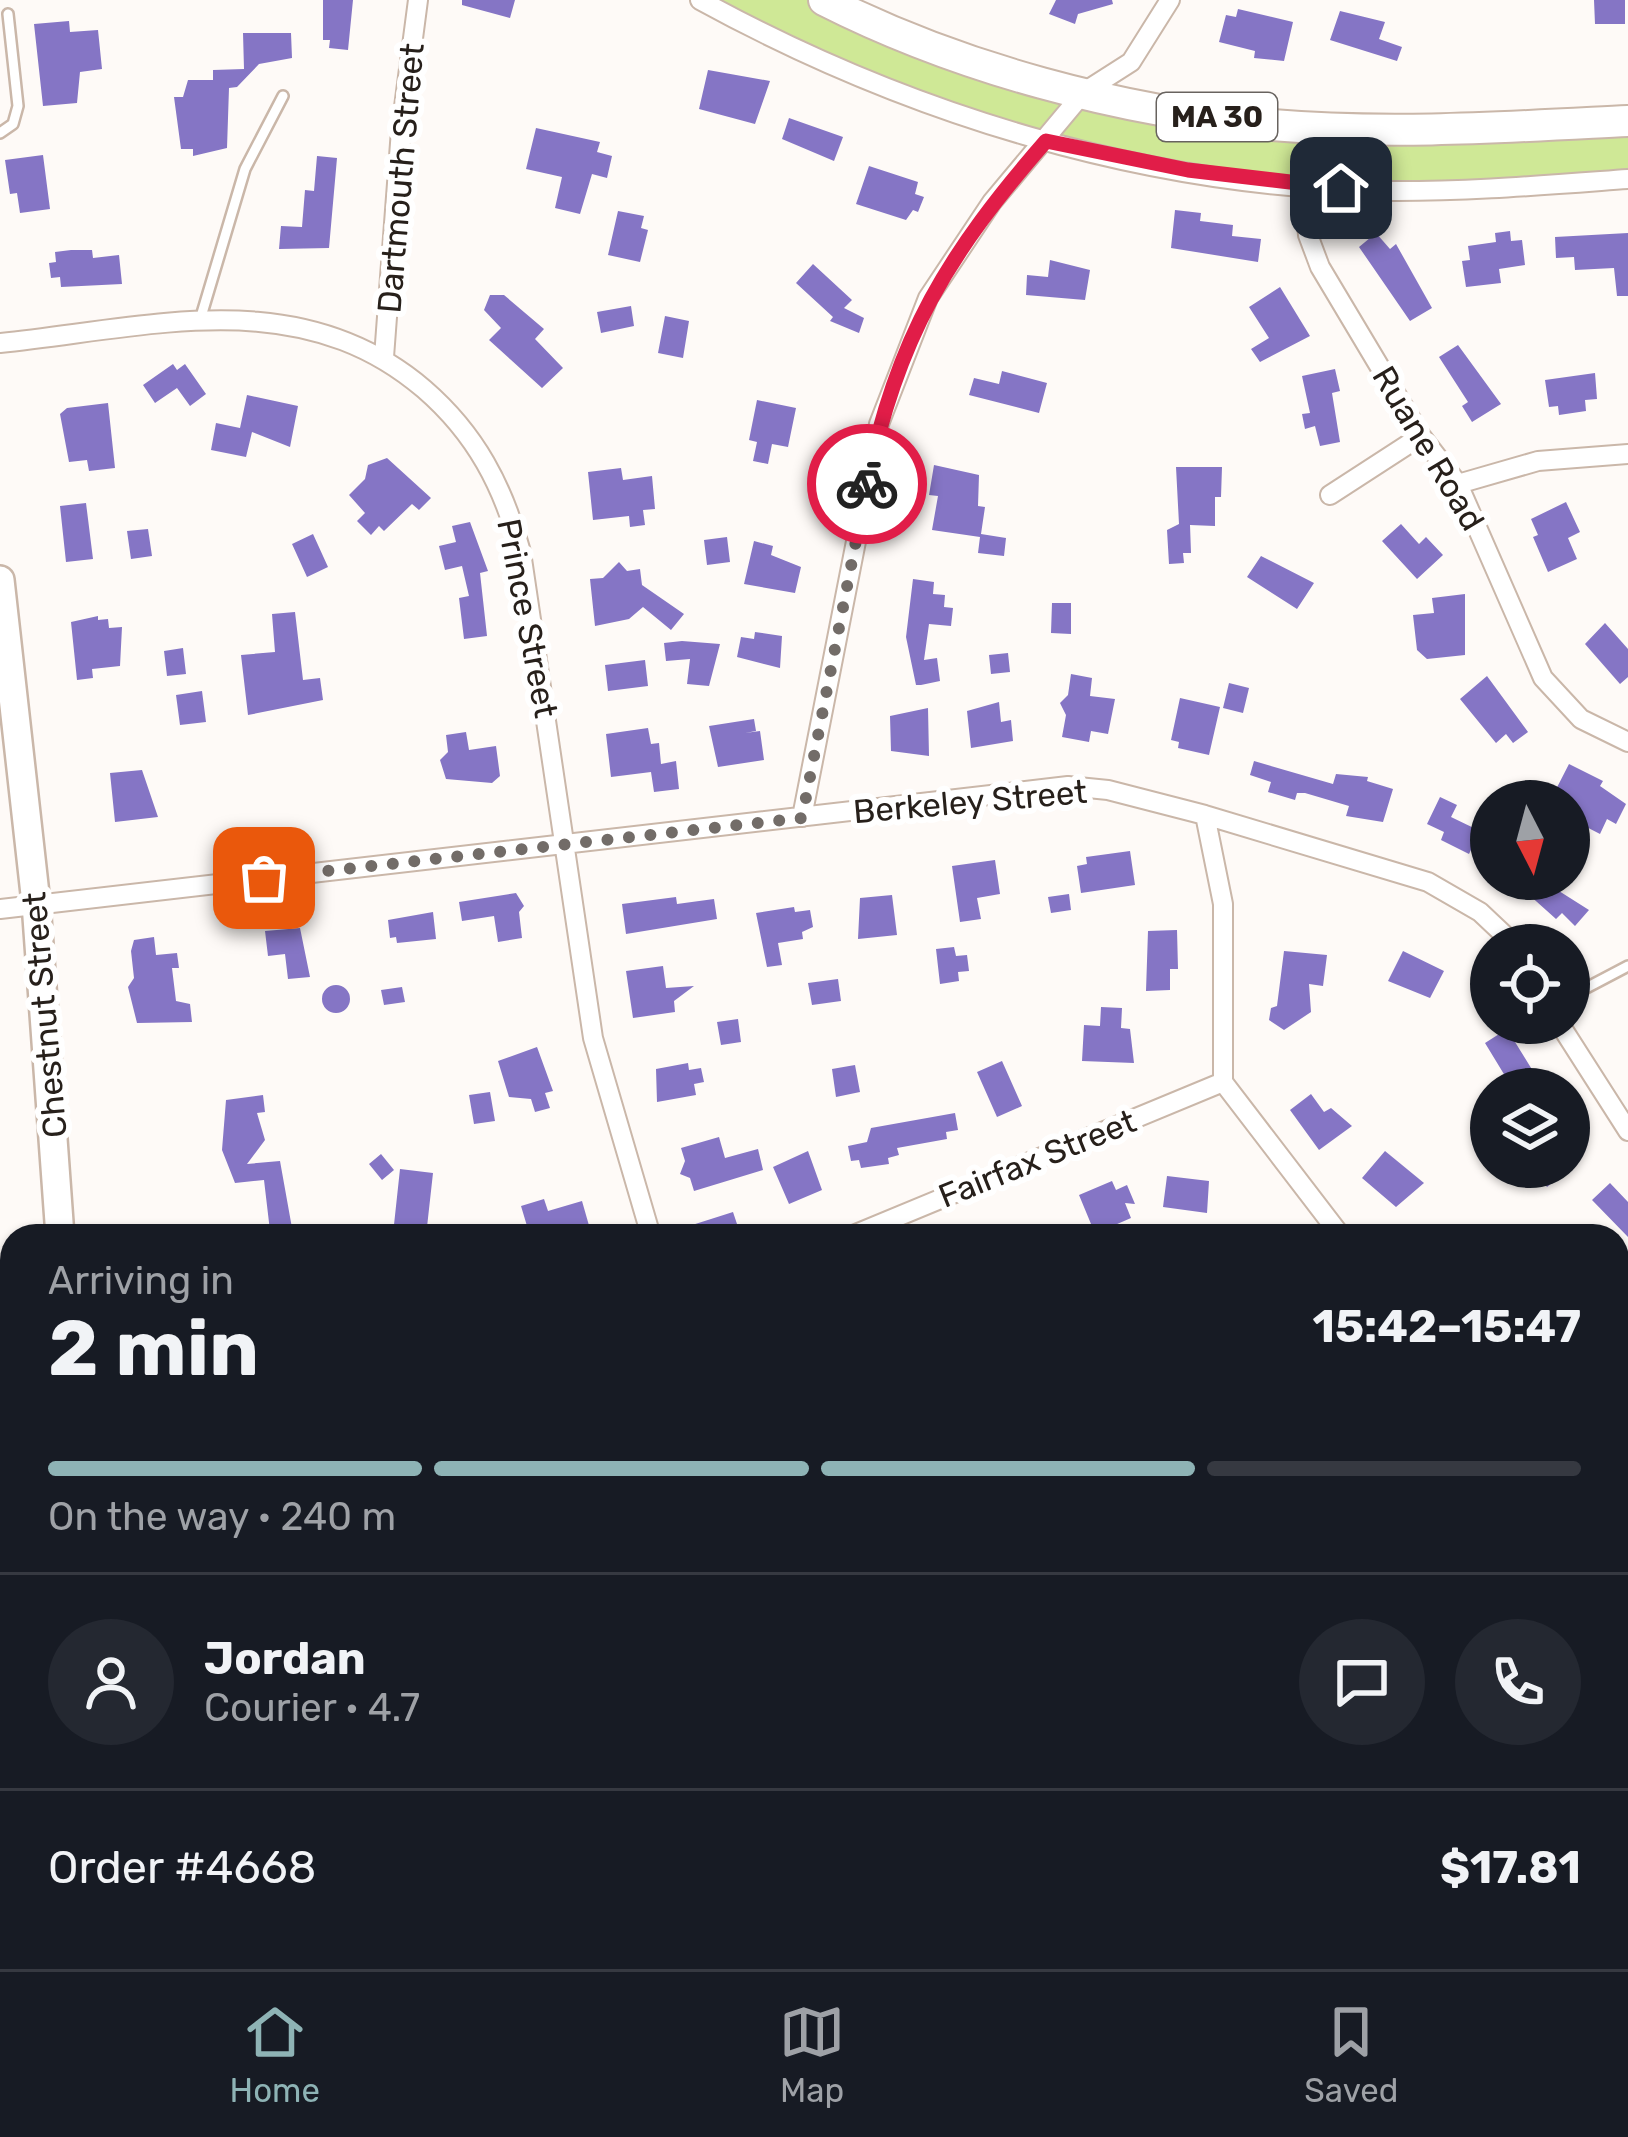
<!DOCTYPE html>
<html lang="en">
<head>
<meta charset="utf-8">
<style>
	body { margin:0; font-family:Rubik,sans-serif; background:#242831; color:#f1f3f6; height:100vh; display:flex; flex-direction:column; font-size:45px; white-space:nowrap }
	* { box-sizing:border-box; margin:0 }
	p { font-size:39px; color:#9ea1a6 }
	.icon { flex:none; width:66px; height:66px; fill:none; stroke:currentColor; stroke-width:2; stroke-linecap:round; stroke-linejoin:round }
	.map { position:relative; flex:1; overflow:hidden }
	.drawer { position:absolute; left:0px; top:1224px; width:1629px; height:747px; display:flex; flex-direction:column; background:#171b24; border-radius:36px 36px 0 0; box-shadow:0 3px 9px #0004 }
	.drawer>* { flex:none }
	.needle { width:78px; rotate:174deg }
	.tools { position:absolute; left:1470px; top:780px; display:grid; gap:24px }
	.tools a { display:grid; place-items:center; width:120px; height:120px; border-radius:50%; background:#171b24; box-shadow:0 3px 9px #0004; font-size:60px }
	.pin { position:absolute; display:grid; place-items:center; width:102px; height:102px; color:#fff; margin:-51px; border-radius:24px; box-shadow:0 6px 18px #0006 }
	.courier { position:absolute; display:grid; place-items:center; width:120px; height:120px; margin:-60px; border:9px solid #e11d48; border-radius:50%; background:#fff; color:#222; box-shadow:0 3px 15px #0007 }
	.head em { font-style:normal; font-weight:700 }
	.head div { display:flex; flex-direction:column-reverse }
	.head { display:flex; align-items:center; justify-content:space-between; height:204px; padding:0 48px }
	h1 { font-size:78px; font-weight:700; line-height:90px }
	.bar { display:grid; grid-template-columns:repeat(4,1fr); gap:18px 12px; align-content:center; height:144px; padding:0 48px }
	.bar i { height:15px; border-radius:9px; background:#363941 }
	.bar .on { background:#8eb3b5 }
	.bar p { grid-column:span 4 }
	.line { display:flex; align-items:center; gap:30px; padding:0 48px; border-top:3px solid #363941 }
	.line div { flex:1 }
	.round { display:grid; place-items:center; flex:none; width:126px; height:126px; border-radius:63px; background:#242831 }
	.tabs { display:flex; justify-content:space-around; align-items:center; height:168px; border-top:3px solid #363941; background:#171b24; font-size:33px; color:#9ea1a6 }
	.tabs a { display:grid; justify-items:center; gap:6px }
	.tabs .on { color:#8eb3b5 }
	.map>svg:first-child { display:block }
	.green { fill:#cfe896 }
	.building { fill:#8575c5 }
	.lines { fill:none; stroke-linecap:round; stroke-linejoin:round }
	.lane-casing { stroke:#cab7a9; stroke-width:14 }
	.street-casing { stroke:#cab7a9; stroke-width:22 }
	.secondary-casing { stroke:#cab7a9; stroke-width:32 }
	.primary-casing { stroke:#cab7a9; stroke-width:34 }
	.lane { stroke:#fff; stroke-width:9 }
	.street { stroke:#fff; stroke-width:18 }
	.secondary { stroke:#fff; stroke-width:27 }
	.primary { stroke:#fff; stroke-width:30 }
	.done { stroke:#726c68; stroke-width:12; stroke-dasharray:0 21.6 }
	.route { stroke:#e11d48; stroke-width:15 }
	.labels { text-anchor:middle; stroke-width:12; stroke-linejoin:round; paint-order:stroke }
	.shield { fill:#fff; stroke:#68635f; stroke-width:3 }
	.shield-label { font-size:30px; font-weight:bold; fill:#27201b }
	.street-label { font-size:33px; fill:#27201b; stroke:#fff }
</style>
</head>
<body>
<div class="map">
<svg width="1628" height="1969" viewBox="0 0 1628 1969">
	<rect width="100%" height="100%" fill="#fefaf7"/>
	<path class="green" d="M700 0H824L916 39 1269 124 1628 121V179L1474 190 1188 170 943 109Z"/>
	<path class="building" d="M323 0H353L348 50 329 48 330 40H323Z
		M462 0H515L510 18 462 5Z
		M1056 0H1112L1113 4 1078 14 1075 24 1049 14Z
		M1594 0H1625V24H1595Z
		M1238 9 1293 22 1284 61 1254 58 1255 51 1219 42 1226 15 1236 17Z
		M1340 11 1385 22 1379 39 1402 47 1397 61 1330 40Z
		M69 21 70 32 98 30 102 69 80 72 77 103 43 106 34 24Z
		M243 33H291L292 58 259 64 237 87 229 88 227 148 193 156V149H181L174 97H183L188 80H213V70L244 69Z
		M708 70 770 81 755 124 699 109Z
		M789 118 843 137 834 161 782 139Z
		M536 128 600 142 597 152 612 156 607 178 592 174 580 214 555 208 562 177 526 169Z
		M43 155 50 209 20 213 17 193 10 194 5 160Z
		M317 156 337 158 329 248 279 249 281 226 302 227 305 190 314 191Z
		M869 166 918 182 915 194 924 197 918 212 913 210 906 220 856 204Z
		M1175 210 1201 213 1200 221 1233 225 1232 236 1261 239 1258 262 1171 248Z
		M618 211 644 216 641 228 648 230 640 262 608 255Z
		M1510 231 1511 241 1522 240 1525 265 1499 269 1501 283 1466 287 1462 261 1470 260 1468 246 1496 242 1495 233Z
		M1376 233 1390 249 1396 244 1432 308 1410 321 1359 247Z
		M1628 233V296H1617L1614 268 1575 270 1574 257 1556 258 1555 237Z
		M71 250H92L93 258 119 255 122 284 61 287 60 277 51 278 49 263 56 262 55 252Z
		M1050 260 1090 270 1085 300 1026 295 1027 275 1048 277Z
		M813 264 852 300 844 308 864 318 859 333 830 321 833 317 796 283Z
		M1280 287 1310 336 1260 362 1251 349 1269 338 1249 307Z
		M490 295H504L544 329 535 339 563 368 542 388 489 340 501 328 484 310Z
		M631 306 634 326 601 333 597 312Z
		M665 316 689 321 683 358 658 353Z
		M1458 345 1501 404 1472 422 1462 406 1468 402 1439 357Z
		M173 364 177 370 185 364 206 394 190 406 177 388 155 403 143 385Z
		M1335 369 1340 391 1332 393 1340 442 1320 446 1315 426 1305 429 1302 414 1310 413 1302 376Z
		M1002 371 1047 383 1039 413 969 395 974 378 999 384Z
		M1595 373 1597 399 1585 400 1586 411 1559 415 1558 406 1549 407 1545 380Z
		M247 395 298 406 290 447 252 432 246 457 211 450 216 423 240 428Z
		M757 400 796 408 788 447 772 444 768 464 753 461 757 442 749 440Z
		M108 403 115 468 89 471 87 460 69 462 60 414 67 408Z
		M387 458 431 498 419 510 412 504 384 531 379 526 371 535 357 521 365 513 349 495 365 479 368 465Z
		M934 465 979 475 978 506 985 507 981 534 1006 538 1004 556 978 553 980 537 932 530 938 496 929 495Z
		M1176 467H1222L1221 497H1215V526L1190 525 1191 553H1183L1184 563 1169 564 1167 530 1179 524Z
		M621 468 623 480 652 476 655 509 643 510 645 525 630 527 629 516 593 520 588 472Z
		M1566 502 1580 532 1568 538 1577 559 1548 572 1533 537 1538 535 1531 519Z
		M86 503 93 559 66 562 60 506Z
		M470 522 488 571 480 573 487 636 464 639 459 598 469 596 462 566 445 570 439 546 456 542 452 526Z
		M1401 524 1419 544 1426 537 1443 555 1417 579 1382 541Z
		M148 529 152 556 131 559 127 531Z
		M313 534 328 567 307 577 292 544Z
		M727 537 730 562 707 565 704 540Z
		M754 541 773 546 771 555 801 567 795 593 744 584Z
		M1261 556 1314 583 1297 609 1247 577Z
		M619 562 627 571 640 569 642 585 684 614 671 630 643 607 629 619 595 626 590 579 603 578Z
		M913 579 934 582 933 594 945 595 944 607 953 608 951 626 929 624 924 660 937 658 940 681 921 685H916L906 637Z
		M1465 594V655L1427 659 1417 650 1413 615 1434 613 1432 598Z
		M1052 603H1071V634L1051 633Z
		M295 612 303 680 320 678 323 700 248 715 241 655 275 652 272 614Z
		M98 616V620L108 619 109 628 122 627 120 666 92 669 93 678 77 680 71 622Z
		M1605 623 1628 649V677L1620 684 1585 644Z
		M755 632 782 636 780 668 737 657 741 637 754 639Z
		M682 641 720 644 709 686 687 684 690 659 666 661 664 643Z
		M183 648 186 674 167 676 164 651Z
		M1008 653 1010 672 991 674 989 655Z
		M645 660 648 686 608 691 605 665Z
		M1071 674 1092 678 1090 696 1115 699 1108 734 1091 731 1089 742 1062 737 1066 715 1060 703 1068 695Z
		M1487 676 1528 732 1513 743 1506 734 1496 743 1460 699Z
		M1229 683 1249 688 1243 713 1223 708Z
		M202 691 206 722 180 725 176 695Z
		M1180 698 1220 707 1209 755 1178 748 1179 742 1171 740Z
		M999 702 1001 722 1011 720 1013 741 971 748 967 711Z
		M928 708 929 756 891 751 890 716Z
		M754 719 756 731 745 733 760 731 764 760 718 767 709 726Z
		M648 728 651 744 659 743 661 764 676 761 679 789 654 792 651 772 611 777 606 734Z
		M466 732 469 750 496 746 500 776 492 783 446 779 440 760 448 752 446 735Z
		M1254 761 1333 784 1336 774 1368 777 1367 781 1393 789 1383 822 1346 816 1349 806 1305 793H1297L1295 800 1268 792 1271 782 1250 775Z
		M1569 764 1603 781 1600 786 1626 804 1616 824 1607 819 1600 834 1569 818V801H1550Z
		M142 770 158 817 115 822 110 773Z
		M1440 797 1457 805 1451 817 1480 831 1469 854 1441 840 1444 832 1427 824Z
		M1130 851 1135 885 1081 893 1077 866 1087 864 1086 857Z
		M995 860 1000 894 977 898 981 919 960 922 952 866Z
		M1540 879 1589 910 1575 926 1562 913 1556 919 1527 893Z
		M516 893 524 906 519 912 522 938 498 942 494 916 462 921 459 902Z
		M1069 894 1071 910 1051 913 1048 897Z
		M892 895 897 935 858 939 860 898Z
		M676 897 677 904 714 899 717 919 626 934 622 904Z
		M794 907 795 912 810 910 813 927 802 932 803 939 778 943 782 965 767 967 756 913Z
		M433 912 436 939 397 943 396 937 390 938 388 920Z
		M300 928 310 977 288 979 285 954 268 956 265 931Z
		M1177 930 1178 969H1170V990L1146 991 1148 931Z
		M154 937 156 955 177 953 179 968H172L176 1001 190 1004 192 1022 137 1023 128 987 134 978 131 951 134 940Z
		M954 947 956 956 967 955 969 971 958 972 959 981 940 984 936 949Z
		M1284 951 1327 955 1323 986 1309 984 1311 1012 1284 1030 1269 1020 1271 1008 1277 1006Z
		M1403 951 1444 971 1430 998 1388 981Z
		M663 966 666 988 694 986 674 1001 675 1012 633 1018 626 971Z
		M838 979 841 1001 812 1005 808 983Z
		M322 999a14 14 0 1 1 28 0a14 14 0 1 1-28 0Z
		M402 987 405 1002 384 1005 381 990Z
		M1101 1007 1122 1008 1121 1028 1130 1029 1134 1063 1082 1061 1084 1025 1100 1026Z
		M738 1019 741 1042 721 1045 717 1022Z
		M1507 1029 1544 1089H1513L1485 1043Z
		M537 1047 553 1091 545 1093 550 1108 535 1112 531 1099 509 1097 498 1061Z
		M1002 1061 1022 1106 997 1117 977 1072Z
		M688 1063 689 1070 701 1068 704 1082 694 1084 696 1095 657 1102 656 1069Z
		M855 1065 860 1092 836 1097 832 1069Z
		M490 1092 495 1121 474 1124 469 1095Z
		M1311 1094 1324 1112 1331 1108 1352 1126 1319 1150 1290 1110Z
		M263 1095 265 1112 257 1113 265 1140 247 1164 280 1161 292 1228 270 1231 264 1180 235 1183 222 1150 226 1100Z
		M955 1113 958 1130 946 1132 947 1139 897 1148 899 1155 888 1158 889 1164 861 1168 859 1160 851 1161 848 1146 867 1142 871 1128Z
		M719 1137 725 1158 758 1149 763 1170 694 1191 690 1178 680 1174 685 1161 681 1148Z
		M808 1151 822 1190 789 1204 773 1167Z
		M1385 1151 1424 1183 1396 1207 1362 1178Z
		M381 1154 394 1170 382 1180 369 1164Z
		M1532 1167H1572L1547 1187Z
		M400 1169 433 1173 426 1236 393 1234Z
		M1167 1176 1209 1181 1207 1213 1163 1207Z
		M1112 1181 1116 1190 1127 1185 1135 1204 1125 1203 1131 1218 1108 1228 1112 1236H1096L1079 1195Z
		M1610 1183 1628 1202V1237L1592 1200Z
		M544 1199 548 1211 582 1201 590 1229 567 1236H530L521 1206Z
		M733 1212 741 1236H667V1233Z"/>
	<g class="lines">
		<g class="lane-casing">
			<path id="lane" d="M0 133 13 124 18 106 8 14
				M200 320 245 169 283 96
				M1569 997 1628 966"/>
		</g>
		<g class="street-casing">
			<path id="street" d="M700 0C906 113 1144 187 1381 191 1464 192 1546 185 1628 179
				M1303 186 1308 235 1320 267 1421 436 1458 484 1543 678 1581 719 1628 742
				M0 343C148 328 299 282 424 389 476 434 503 486 521 552L593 1038 651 1236
				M384 357 401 130 418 0
				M1458 484 1538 461 1628 454
				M1330 495 1421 436
				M1205 815 1223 904V1082L1341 1236
				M802 817 879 424 928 298 992 202 1084 92 1131 62 1170 0
				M0 909 1068 786 1108 790 1205 815 1428 882 1480 912 1515 945
				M1559 1023 1628 1131
				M851 1236 1223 1082
				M1617 1566 1628 1558
				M0 1842 12 1837
				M498 1959 504 1969
				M1042 1959 1049 1969
				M746 1969 774 1959
				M1112 1969 1119 1959"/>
		</g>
		<g class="secondary-casing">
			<path id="secondary" d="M0 580 36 903 60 1236
				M0 1719 12 1733
				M87 1959 89 1969"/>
		</g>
		<g class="primary-casing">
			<path id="primary" d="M824 0C958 68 1122 112 1272 125 1390 135 1509 127 1628 121"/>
		</g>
		<use href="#lane" class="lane"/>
		<use href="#street" class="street"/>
		<use href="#secondary" class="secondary"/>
		<use href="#primary" class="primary"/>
	</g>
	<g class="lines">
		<path class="done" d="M264 878 802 818 867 484"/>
		<path class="route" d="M867 484C896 338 949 252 1046 141L1188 170 1341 188"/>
	</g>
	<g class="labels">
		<rect class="shield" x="1157" y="93" width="120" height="48" rx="9"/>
		<g class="shield-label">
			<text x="1217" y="127">MA 30</text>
		</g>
		<g class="street-label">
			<text transform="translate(400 178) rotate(-85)" y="12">Dartmouth Street</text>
			<text transform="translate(1429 448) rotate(59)" y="12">Ruane Road</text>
			<text transform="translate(528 618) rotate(79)" y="12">Prince Street</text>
			<text transform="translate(970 801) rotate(-5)" y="12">Berkeley Street</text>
			<text transform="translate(44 1015) rotate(-95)" y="12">Chestnut Street</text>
			<text transform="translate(1037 1158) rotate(-22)" y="12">Fairfax Street</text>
		</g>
	</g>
</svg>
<div class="tools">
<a><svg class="needle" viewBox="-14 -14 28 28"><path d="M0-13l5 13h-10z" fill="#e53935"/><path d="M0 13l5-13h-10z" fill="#9ea1a6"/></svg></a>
<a><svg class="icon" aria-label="locate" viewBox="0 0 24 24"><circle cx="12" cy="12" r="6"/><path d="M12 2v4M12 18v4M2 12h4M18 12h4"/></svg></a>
<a><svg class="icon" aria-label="layers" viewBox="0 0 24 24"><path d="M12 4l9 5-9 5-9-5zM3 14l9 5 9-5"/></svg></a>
</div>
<div class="pin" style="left:264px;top:878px;background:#ea580c"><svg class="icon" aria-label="bag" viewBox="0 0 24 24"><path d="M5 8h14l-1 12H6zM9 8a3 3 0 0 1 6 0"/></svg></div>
<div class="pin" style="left:1341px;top:188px;background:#1f2937"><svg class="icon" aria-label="home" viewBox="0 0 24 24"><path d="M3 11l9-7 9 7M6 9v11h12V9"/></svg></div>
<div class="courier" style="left:867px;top:484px"><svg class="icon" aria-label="bike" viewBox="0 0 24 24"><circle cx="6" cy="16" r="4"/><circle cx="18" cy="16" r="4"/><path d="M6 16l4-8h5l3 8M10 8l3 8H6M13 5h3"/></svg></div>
<section class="drawer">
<div class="head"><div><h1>2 min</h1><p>Arriving in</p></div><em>15:42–15:47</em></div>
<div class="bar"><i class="on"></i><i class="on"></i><i class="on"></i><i></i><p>On the way · 240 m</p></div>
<div class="line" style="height:216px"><a class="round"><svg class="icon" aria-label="person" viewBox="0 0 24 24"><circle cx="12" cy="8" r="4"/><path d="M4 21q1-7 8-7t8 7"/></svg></a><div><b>Jordan</b><p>Courier · 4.7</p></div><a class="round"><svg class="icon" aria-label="chat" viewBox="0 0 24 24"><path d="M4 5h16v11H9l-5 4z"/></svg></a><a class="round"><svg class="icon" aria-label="phone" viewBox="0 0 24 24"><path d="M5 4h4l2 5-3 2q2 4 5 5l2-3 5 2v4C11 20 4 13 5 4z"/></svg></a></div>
<div class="line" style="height:156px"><div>Order #4668</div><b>$17.81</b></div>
</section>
</div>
<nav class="tabs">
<a class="on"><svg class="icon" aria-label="home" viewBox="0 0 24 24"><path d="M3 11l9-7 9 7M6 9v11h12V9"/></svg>Home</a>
<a><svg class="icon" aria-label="map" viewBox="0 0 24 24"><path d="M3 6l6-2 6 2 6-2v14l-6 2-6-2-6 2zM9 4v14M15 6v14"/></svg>Map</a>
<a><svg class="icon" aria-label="saved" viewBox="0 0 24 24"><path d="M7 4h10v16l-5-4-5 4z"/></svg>Saved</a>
</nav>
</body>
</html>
